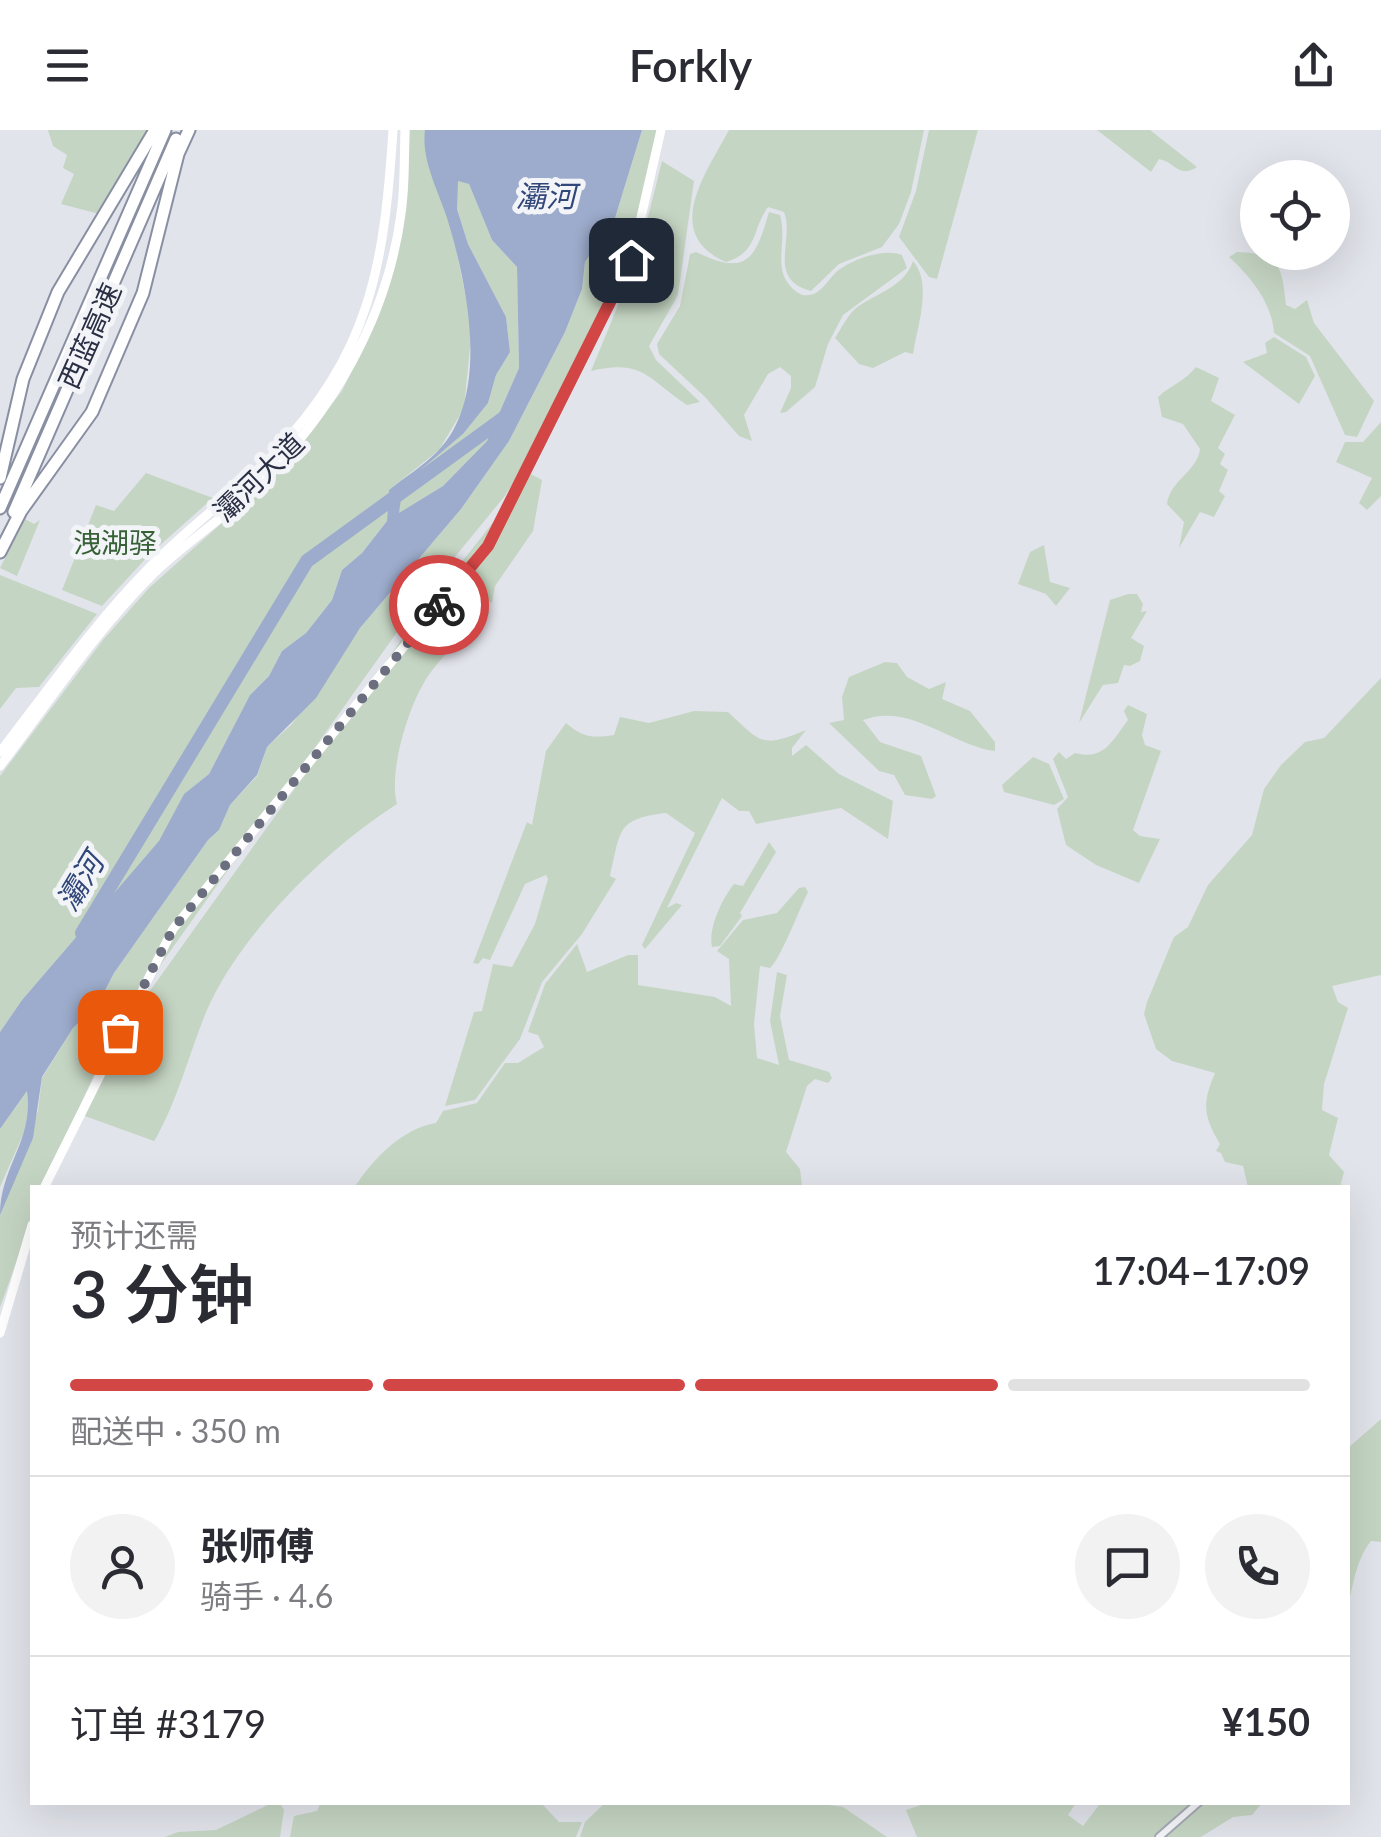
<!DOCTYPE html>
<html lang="zh">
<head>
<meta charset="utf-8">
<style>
	body { margin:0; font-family:Lato,"Noto Sans SC",sans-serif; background:#f2f2f3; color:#2b2b33; height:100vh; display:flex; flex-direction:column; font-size:38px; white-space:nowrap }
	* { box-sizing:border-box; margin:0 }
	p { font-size:32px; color:#7c7c81 }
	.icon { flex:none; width:55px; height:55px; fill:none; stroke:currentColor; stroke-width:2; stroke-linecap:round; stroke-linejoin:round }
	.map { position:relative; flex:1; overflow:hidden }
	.side { position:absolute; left:30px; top:1055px; width:1320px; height:620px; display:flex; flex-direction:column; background:#fff; border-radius:0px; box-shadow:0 10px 40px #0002 }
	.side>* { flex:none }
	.buttons { position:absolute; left:1240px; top:30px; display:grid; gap:20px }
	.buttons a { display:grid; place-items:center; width:110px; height:110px; border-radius:50%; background:#fff; box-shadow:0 10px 40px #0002; font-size:50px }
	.pin { position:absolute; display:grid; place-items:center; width:85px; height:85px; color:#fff; margin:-42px; border-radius:20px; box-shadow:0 5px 15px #0006 }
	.courier { position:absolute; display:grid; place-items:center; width:100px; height:100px; margin:-50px; border:8px solid #d24645; border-radius:50%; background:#fff; color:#222; box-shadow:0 2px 12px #0007 }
	.summary em { font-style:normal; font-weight:600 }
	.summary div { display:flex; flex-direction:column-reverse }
	.summary { display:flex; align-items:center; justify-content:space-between; height:170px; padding:0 40px }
	h1 { font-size:65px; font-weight:600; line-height:75px }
	.bar { display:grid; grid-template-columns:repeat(4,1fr); gap:15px 10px; align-content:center; height:120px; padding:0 40px }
	.bar i { height:12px; border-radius:8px; background:#e1e1e2 }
	.bar .active { background:#d24645 }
	.bar p { grid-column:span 4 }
	.line { display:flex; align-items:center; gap:25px; padding:0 40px; border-top:2px solid #e1e1e2 }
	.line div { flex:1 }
	.round { display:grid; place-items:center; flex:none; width:105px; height:105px; border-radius:52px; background:#f2f2f3 }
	header { display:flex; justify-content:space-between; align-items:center; height:130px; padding:0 40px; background:#fff; font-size:45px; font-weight:600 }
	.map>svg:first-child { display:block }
	.green { fill:#c5d5c3 }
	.water { fill:#9daccc; fill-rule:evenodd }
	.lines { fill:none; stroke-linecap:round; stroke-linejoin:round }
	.river { stroke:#9daccc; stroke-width:14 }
	.street-casing { stroke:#a7aab6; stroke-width:10 }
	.highway-casing { stroke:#898fa2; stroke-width:15 }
	.street { stroke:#f5f6f9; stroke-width:6 }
	.secondary { stroke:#fff; stroke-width:9 }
	.highway { stroke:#fff; stroke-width:11 }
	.done { stroke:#6a6e7e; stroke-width:10; stroke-dasharray:0 18 }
	.route { stroke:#d24645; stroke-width:12 }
	.labels { text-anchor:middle; stroke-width:10; stroke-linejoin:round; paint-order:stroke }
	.street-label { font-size:28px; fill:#2a2f44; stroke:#f2f4f8 }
	.park-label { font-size:28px; fill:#386037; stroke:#f2f4f8 }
	.water-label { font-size:30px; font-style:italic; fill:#324779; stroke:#f2f4f8 }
</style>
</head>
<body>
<header><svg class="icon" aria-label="menu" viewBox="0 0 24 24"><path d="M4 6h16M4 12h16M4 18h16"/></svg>Forkly<svg class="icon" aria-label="share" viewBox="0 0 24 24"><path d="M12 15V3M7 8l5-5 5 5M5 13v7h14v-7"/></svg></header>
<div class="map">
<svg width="1381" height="1707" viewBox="0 0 1381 1707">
	<rect width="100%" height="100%" fill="#e2e4eb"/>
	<path class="green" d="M48 0H151L103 85 61 74 74 44 63 38 67 25 53 16Z
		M410 0H425L456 119 472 197 464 278 439 320 389 360 387 391 362 423 342 440 332 470 306 503 282 521 269 546 250 565 209 644 184 664 160 711 22 870 0 902V646L103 510 149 458 277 344 342 261 378 187 395 135 408 60Z
		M642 0H658L646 59 625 131 561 277 504 367 422 467 112 903 45 1057 32 1058V1089L0 1177V1085L38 981 42 948 73 898 98 874 114 843 208 710 219 700 230 675 257 646 267 617 292 594 360 498 461 379 509 311 565 202 582 159 585 132 615 88Z
		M729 0H924L911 62 899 94 882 117 839 134 811 161C766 149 795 111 784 82L768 77C752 99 758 123 726 132 661 104 706 43 729 0Z
		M929 0H978L937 149 929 147 899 107 916 61Z
		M1097 0H1150L1197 37C1179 49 1175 32 1159 29L1151 42Z
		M662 31 694 51 678 165 649 216 656 230 700 272 687 275C646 248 644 229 591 241L638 127Z
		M457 50 469 54 492 110 517 137 519 238 487 311 443 356 398 384 403 355 463 304 488 273 496 245 510 222 506 187 468 114 457 79Z
		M769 82 780 85C789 114 767 145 802 165 822 168 826 149 840 139 856 128 885 118 902 125L907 138 843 185 828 214 815 257 786 282 780 283 791 258V246L780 237 768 244 744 285 752 311 739 306 705 267 659 224 657 214 680 176 690 124 696 122C746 146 755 131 769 82Z
		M1237 122C1280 123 1282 136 1286 175L1295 179 1307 170 1314 193 1374 271 1357 307 1345 305 1310 226 1274 203C1272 173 1251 147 1229 127Z
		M913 131C933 154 917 197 913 224L905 222 873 238 859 234 835 208C841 199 847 186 855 179 875 163 904 158 913 131Z
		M1274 207 1306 227 1315 246 1299 274 1243 232 1267 223 1265 213Z
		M1196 237 1219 248 1211 271 1235 285 1218 318 1225 324 1220 334 1228 340 1219 361 1225 366 1214 387 1200 382 1179 418 1184 392 1167 374C1170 350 1197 342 1200 319L1183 294 1162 287 1158 267C1171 255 1185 251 1196 237Z
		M1381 292V366L1367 380 1359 373 1372 348 1336 332 1345 312H1363Z
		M146 343 213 368 149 425 102 476 62 460 96 375 114 381Z
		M531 344 542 350 533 401 495 456 492 473 481 468 428 475Z
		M25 389 34 394 40 390 17 446 0 438Z
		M1044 415 1050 452 1070 458 1056 476 1046 464 1018 454 1030 422Z
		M0 445 97 484 39 557 16 558 0 579Z
		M1128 464H1137L1143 474 1141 482 1147 481 1131 508 1144 516 1140 531 1130 536 1124 535 1118 553 1103 555 1079 593 1110 470Z
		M480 472 489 477V484C467 503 445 522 428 546 409 574 388 642 397 674 326 719 241 803 207 880 189 923 179 967 156 1008L154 1011 82 985 100 943 147 865 417 488 426 479Z
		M885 532 897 533 907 547 929 559 946 552 942 569 970 581 995 612V621C951 615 909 572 863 590L880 612 921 626 936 666 932 669 905 665 894 645 879 641 829 593 844 590 842 567 849 547Z
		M1381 548V845L1332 856 1338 872 1348 878 1324 954 1322 980 1338 988 1329 1025 1344 1042 1340 1057H1248L1243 1036 1225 1032 1221 1023 1216 1021 1220 1014C1203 986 1202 973 1215 943L1172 931 1156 919 1144 884 1147 872 1174 807 1188 797 1208 755 1252 705 1264 659 1281 635 1305 612 1324 608Z
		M1128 575 1147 584 1142 605 1145 615 1161 621 1133 700 1140 706 1160 709 1139 753 1096 735 1066 715 1057 679 1068 667 1053 629 1059 622 1066 629 1075 623C1104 631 1112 611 1128 590L1124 581Z
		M694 581 728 582C761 612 760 619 806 600L792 618V626L806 615 839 644 893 671 888 709 841 678 756 694 749 681H739L722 668 667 778 676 773 682 775 645 819 642 815 695 703 666 683C616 689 621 700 610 746L616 749 582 804 542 852 520 909 475 970 445 976 474 882 482 881 493 834 512 837 535 794 548 749 546 745 525 754 490 830 483 828 478 834 473 833 527 692 532 695 546 621 566 593C583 608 593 608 614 605L620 587 649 593Z
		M1033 627 1049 634 1064 669 1054 675 1004 662 1002 655Z
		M769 712 776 722 740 783 742 786 720 816 712 817C708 798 722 769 734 754L743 756Z
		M805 757 808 762C800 778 780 830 770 838L760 836 754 894 757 928 779 935 770 891 777 842 787 845 780 886 789 930 829 942 832 948 828 953 815 949 807 956 786 1022 800 1039 802 1057 356 1055C374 1028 403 998 436 993L443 981 477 973 505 933H518L544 917 538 905 528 902 545 854 577 814 587 842 628 825H638V855L715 867 731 876 729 829 717 821 743 790 777 783 799 758Z
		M28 960 29 991 0 1057V999Z
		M1381 1289V1412L1371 1411C1356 1430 1354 1452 1348 1475V1318Z
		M321 1672 541 1673 559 1692H582L576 1707H290L294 1686 317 1681Z
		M606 1672H807L843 1677 887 1707H580L585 1692Z
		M930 1672 1076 1673 1068 1685 1083 1696 1099 1675 1097 1673H1194L1177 1684 1167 1697 1199 1673H1262L1252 1685 1233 1687 1201 1707H917L906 1680Z
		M272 1673 281 1675 284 1680 280 1707H165L178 1702 216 1700Z"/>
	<path class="water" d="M425 0H642L615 88 585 132 582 159 565 202 509 311 461 379 360 498 316 568 267 617 257 645 230 675 219 700 208 710 114 843 98 874 73 898 42 947 33 1008 0 1085C0 1036 34 1011 27 961L0 999V902L22 870 159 711 184 664 209 644 250 565 269 546 282 521 306 503 332 470 342 440 362 423 387 391 389 360C405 347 423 336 437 322 492 267 467 153 447 88 438 60 421 30 425 0ZM458 51 469 54 492 110 517 137 519 238 487 311 443 356 399 383 403 355 463 304 488 273 496 245 510 222 506 187 468 114 457 79Z"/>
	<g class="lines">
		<path class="river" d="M82 803 307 431 508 285"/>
		<g class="street-casing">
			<path id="street" d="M1159 1707 1199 1672"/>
		</g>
		<g class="highway-casing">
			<path id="highway" d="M0 348 23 249 58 162 155 0
				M0 378 165 0
				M14 382 176 9
				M0 422 21 381 92 282 143 163 178 24 189 0"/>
		</g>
		<use href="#street" class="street"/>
		<path class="secondary" d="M0 622C48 560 93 495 148 439 187 398 233 366 272 326 371 223 384 136 393 0
			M0 636C49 572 95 502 152 445 185 413 224 388 257 356 332 283 387 189 401 84 405 57 404 28 405 0
			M44 1058 173 799 487 415 631 131 661 0
			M0 1203 32 1095"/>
		<use href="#highway" class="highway"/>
	</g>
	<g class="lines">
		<path class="done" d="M120 902 173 799 439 475"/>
		<path class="route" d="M439 475 488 416 631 130"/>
	</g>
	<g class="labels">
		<g class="street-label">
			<text transform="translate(90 206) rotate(-66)" y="10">西蓝高速</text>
			<text transform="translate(259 347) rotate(-44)" y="10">灞河大道</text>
		</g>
		<g class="park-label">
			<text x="115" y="423">洩湖驿</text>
		</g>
		<g class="water-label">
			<text x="546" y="77">灞河</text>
			<text transform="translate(81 752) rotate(-59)" y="10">灞河</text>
		</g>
	</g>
</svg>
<div class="buttons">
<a><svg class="icon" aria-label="locate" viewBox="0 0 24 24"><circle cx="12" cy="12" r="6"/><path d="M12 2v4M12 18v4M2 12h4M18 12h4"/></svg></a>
</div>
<div class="pin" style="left:120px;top:902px;background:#ea580c"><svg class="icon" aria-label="bag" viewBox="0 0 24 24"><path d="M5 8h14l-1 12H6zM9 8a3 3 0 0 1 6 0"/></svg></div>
<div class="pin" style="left:631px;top:130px;background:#1f2937"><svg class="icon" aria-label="home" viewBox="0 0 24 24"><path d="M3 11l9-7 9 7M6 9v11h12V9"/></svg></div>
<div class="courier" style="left:439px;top:475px"><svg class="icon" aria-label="bike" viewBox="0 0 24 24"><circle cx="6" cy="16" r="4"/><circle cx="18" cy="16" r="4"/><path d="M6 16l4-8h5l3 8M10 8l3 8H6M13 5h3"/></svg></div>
<section class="side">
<div class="summary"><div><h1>3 分钟</h1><p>预计还需</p></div><em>17:04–17:09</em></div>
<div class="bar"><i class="active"></i><i class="active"></i><i class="active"></i><i></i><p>配送中 · 350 m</p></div>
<div class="line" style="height:180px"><a class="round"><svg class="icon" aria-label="person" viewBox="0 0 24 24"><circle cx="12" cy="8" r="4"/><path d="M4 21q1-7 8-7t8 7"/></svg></a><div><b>张师傅</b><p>骑手 · 4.6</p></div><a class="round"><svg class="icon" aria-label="chat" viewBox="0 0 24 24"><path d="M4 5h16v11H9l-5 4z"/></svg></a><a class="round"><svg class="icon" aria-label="phone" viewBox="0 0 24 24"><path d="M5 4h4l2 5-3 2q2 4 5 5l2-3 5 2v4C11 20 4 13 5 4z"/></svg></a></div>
<div class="line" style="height:130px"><div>订单 #3179</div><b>¥150</b></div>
</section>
</div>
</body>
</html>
